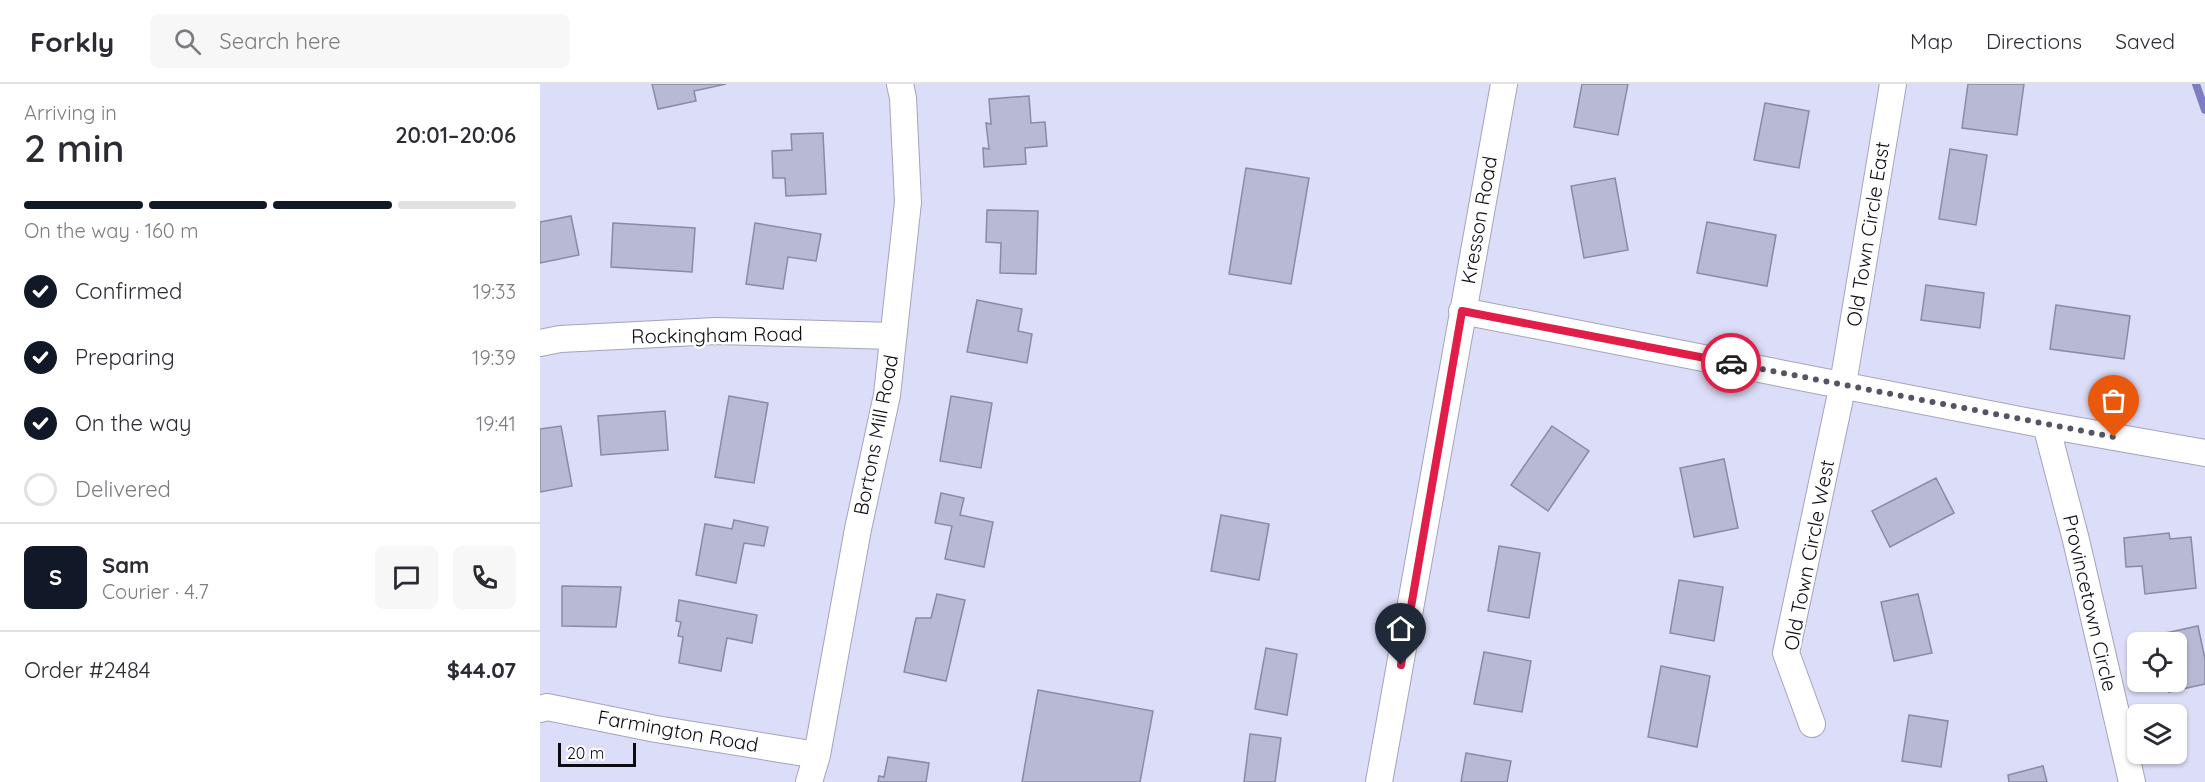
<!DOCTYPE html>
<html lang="en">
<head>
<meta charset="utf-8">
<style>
	body { margin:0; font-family:Quicksand,sans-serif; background:#f7f7f7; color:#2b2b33; height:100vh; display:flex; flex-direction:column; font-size:22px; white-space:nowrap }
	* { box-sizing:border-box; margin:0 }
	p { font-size:20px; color:#7c7c81 }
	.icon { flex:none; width:33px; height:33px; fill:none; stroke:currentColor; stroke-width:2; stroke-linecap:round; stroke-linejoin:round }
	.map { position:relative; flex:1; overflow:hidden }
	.details { display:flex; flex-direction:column; background:#fff; width:540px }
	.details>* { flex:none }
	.tools { position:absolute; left:1587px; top:548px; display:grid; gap:12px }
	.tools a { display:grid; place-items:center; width:60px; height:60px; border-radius:9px; background:#fff; box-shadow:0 2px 4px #0004; font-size:30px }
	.scale { position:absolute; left:18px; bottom:15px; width:78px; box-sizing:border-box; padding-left:6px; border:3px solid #0b0b13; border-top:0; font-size:16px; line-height:21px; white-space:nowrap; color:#0b0b13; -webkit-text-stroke:4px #fff; paint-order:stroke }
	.pin { position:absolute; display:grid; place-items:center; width:51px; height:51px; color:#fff; margin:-62px -26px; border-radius:50% 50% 50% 0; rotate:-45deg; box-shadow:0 0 6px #0007 }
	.pin .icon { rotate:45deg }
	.courier { position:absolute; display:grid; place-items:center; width:60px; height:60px; margin:-30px; border:4px solid #e11d48; border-radius:50%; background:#fff; color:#222; box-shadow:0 2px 8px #0007 }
	.head em { font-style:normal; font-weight:600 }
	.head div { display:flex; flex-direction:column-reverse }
	.head { display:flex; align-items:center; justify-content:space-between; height:102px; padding:0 24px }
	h1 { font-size:39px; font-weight:600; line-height:45px }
	.bar { display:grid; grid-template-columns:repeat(4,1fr); gap:9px 6px; align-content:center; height:72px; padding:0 24px }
	.bar i { height:8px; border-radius:4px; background:#e1e1e2 }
	.bar .active { background:#111827 }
	.bar p { grid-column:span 4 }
	.line { display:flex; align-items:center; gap:15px; padding:0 24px; border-top:2px solid #e1e1e2 }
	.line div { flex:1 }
	.round { display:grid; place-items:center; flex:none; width:63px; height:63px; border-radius:9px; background:#f7f7f7 }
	ol { padding:0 24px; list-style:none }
	li { display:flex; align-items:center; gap:18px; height:66px }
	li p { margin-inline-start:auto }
	li .icon { padding:6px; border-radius:50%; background:#111827; color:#fff; stroke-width:4 }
	li:last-child { color:#7c7c81 }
	li i { width:33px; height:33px; border:3px solid #e1e1e2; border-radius:50% }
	header { display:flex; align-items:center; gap:36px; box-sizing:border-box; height:84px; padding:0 30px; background:#fff; border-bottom:2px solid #e1e1e2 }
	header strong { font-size:28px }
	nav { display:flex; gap:33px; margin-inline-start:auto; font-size:21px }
	.search { width:420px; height:54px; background:#f7f7f7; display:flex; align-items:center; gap:15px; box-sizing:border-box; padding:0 21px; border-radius:9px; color:#7c7c81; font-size:22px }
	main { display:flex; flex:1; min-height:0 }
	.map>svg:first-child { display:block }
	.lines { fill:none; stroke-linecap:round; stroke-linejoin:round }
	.stream { stroke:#7e7dc2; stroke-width:8 }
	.building { fill:#b8b9d4; stroke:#898aa3; stroke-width:1.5 }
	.minor-casing { stroke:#a3a4bd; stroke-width:28 }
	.minor { stroke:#fff; stroke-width:26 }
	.done { stroke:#545463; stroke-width:6; stroke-dasharray:0 10.8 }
	.route { stroke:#e11d48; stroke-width:8 }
	.labels { text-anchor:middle; stroke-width:5; stroke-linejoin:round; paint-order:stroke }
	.street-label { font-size:20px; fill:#0b0b13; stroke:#fff }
</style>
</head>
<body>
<header>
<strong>Forkly</strong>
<div class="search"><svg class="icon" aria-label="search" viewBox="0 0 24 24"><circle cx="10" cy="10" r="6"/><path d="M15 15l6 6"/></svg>Search here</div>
<nav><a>Map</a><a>Directions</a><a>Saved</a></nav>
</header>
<main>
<section class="details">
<div class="head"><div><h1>2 min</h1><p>Arriving in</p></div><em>20:01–20:06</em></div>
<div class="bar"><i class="active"></i><i class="active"></i><i class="active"></i><i></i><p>On the way · 160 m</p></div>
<ol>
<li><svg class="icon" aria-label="check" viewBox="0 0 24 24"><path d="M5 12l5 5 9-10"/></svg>Confirmed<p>19:33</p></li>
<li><svg class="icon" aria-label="check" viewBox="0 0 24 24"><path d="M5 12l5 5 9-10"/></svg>Preparing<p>19:39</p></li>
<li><svg class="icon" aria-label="check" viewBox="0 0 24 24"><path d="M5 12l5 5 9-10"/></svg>On the way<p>19:41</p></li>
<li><i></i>Delivered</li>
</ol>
<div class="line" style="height:108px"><b class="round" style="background:#111827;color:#fff">S</b><div><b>Sam</b><p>Courier · 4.7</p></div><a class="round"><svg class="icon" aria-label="chat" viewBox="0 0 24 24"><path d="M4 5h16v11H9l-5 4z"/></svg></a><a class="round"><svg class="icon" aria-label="phone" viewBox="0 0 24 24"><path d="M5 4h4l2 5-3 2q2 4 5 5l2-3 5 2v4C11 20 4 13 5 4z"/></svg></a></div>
<div class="line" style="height:78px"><div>Order #2484</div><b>$44.07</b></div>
</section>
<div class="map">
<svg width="1665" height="698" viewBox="0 0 1665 698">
	<rect width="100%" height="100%" fill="#dcddf8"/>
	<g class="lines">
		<path class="stream" d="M1656 0 1665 26"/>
	</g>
	<path class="building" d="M112 0H186L154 7 156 17 118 25Z
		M1042 0H1088L1078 51 1034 43Z
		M1428 0H1484L1477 51 1422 44Z
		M489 12 491 39 505 38 507 62 485 64 486 80 444 83 443 64 449 65 446 39 451 40 449 15Z
		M1225 19 1269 27 1259 84 1214 76Z
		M283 49 286 110 246 112 245 94H233L232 67 252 66 251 50Z
		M1410 65 1447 71 1436 141 1399 135Z
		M706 84 769 94 751 200 689 190Z
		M1075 94 1088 166 1044 174 1031 102Z
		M447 126 498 127 496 190 460 189 461 159 446 158Z
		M31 132 39 171 0 179V138Z
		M1167 138 1236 151 1227 202 1157 189Z
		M73 139 155 144 152 188 71 183Z
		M215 139 281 150 276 177 248 173 243 205 206 200Z
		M1386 201 1444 209 1440 244 1381 236Z
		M437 216 482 225 478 247 492 250 487 279 427 268Z
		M1516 221 1590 232 1584 275 1510 265Z
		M189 312 228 319 214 399 175 393Z
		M411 312 452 319 441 384 400 377Z
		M125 327 128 366 61 371 58 332Z
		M21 342 32 402 0 408V345Z
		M1012 342 1049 367 1008 427 971 401Z
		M1184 375 1198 444 1154 453 1140 384Z
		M1396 394 1414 429 1350 463 1332 427Z
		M401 409 424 414 420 431 453 438 444 483 405 475 412 442 395 439Z
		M681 431 729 440 719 496 671 487Z
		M194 436 228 443 224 462 204 459 196 499 156 491 165 440 192 445Z
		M1629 449 1630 455 1651 453 1656 504 1605 510 1602 482 1586 483 1584 454Z
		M959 462 1000 469 989 534 948 527Z
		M1139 496 1183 503 1174 557 1130 549Z
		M22 502 81 503 76 543 22 542Z
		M397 510 425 516 406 597 364 588 376 534H391Z
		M1378 510 1392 569 1354 577 1341 518Z
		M139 516 217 531 212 559 187 554 181 587 139 579 143 553 138 552 141 538 136 537Z
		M1658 542 1665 575V600L1629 608 1627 597H1636V558H1618L1616 551Z
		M726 564 757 570 747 631 715 625Z
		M944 568 991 577 982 628 934 620Z
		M1121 582 1170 592 1157 663 1108 653Z
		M498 606 613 627 600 698H482Z
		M1369 631 1408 637 1401 683 1362 677Z
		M710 650 741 654 735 698H704Z
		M926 669 971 677 967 698H921Z
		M348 673 389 679 386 698H338L339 692 344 693Z
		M1503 682 1507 698H1469L1468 691Z"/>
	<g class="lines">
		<g class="minor-casing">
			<path id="minor" d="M922 227 1506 341 1665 369
				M0 259 20 255 176 247 353 252
				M1506 341 1536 456 1592 698
				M0 625 7 623 116 645 277 671
				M1272 640 1246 569 1303 300 1353 0
				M269 698 277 671 318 445 347 311 368 118 363 14 360 0
				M839 698 964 0"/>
		</g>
		<use href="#minor" class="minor"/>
	</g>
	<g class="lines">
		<path class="done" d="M1191 279 1574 353"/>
		<path class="route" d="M861 581 922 227 1191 279"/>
	</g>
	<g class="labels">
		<g class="street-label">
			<text transform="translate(939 136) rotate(-80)" y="7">Kresson Road</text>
			<text transform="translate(1328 150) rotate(-81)" y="7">Old Town Circle East</text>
			<text transform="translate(177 251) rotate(-1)" y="7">Rockingham Road</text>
			<text transform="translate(336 351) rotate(-79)" y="7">Bortons Mill Road</text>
			<text transform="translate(1269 471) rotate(-79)" y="7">Old Town Circle West</text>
			<text transform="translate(1550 519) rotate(77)" y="7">Provincetown Circle</text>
			<text transform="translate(138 647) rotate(10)" y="7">Farmington Road</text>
		</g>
	</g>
</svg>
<div class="tools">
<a><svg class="icon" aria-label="locate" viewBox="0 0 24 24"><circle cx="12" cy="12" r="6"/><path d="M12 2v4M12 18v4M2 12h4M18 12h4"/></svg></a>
<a><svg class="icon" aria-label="layers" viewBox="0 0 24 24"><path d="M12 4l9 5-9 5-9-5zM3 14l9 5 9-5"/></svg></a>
</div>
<div class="scale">20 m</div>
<div class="pin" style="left:1574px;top:353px;background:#ea580c"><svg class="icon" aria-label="bag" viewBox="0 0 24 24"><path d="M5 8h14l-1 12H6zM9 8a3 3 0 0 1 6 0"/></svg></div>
<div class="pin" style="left:861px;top:581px;background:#1f2937"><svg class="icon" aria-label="home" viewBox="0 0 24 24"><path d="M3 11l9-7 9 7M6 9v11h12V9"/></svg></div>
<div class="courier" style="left:1191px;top:279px"><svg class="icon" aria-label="car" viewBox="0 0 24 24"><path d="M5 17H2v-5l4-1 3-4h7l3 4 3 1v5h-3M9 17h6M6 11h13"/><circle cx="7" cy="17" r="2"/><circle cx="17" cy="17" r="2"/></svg></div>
</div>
</main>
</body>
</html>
